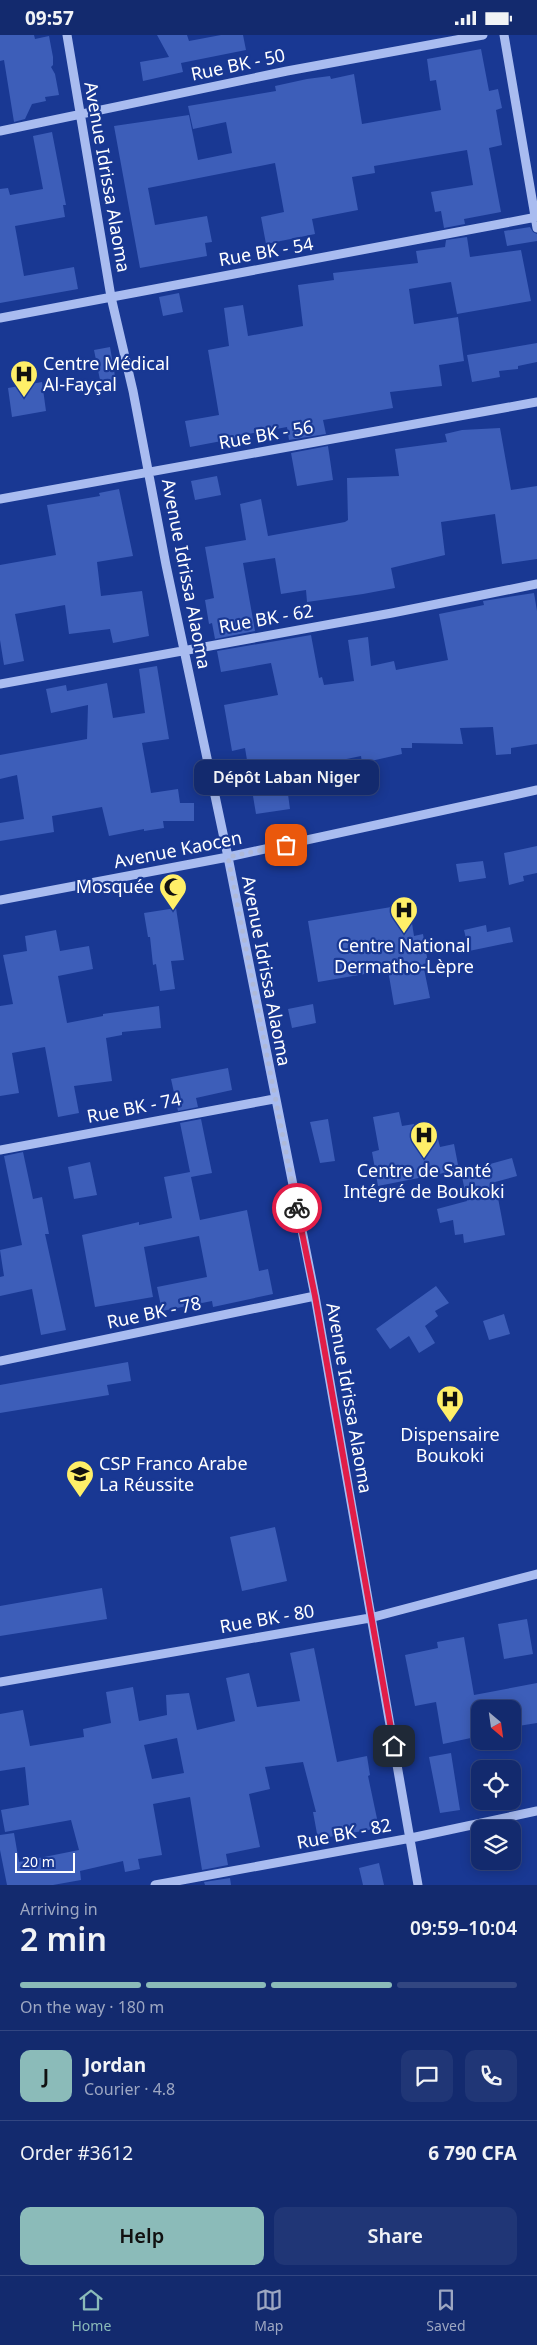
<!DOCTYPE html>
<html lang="en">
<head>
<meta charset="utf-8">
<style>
	body { margin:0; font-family:"Noto Sans",sans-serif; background:#203676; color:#f1f3f6; height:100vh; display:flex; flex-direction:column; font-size:19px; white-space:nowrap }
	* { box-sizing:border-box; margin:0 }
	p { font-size:16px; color:#9da7c2 }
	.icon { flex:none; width:28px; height:28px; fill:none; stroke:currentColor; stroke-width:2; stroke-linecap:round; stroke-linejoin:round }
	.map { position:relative; height:1850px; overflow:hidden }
	.details { display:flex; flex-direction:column; background:#132a6e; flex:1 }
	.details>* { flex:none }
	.needle { width:32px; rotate:151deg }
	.tools { position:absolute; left:471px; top:1665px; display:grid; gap:10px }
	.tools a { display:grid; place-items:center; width:50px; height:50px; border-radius:10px; background:#132a6e; box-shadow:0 2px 12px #0003,0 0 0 1px #324681; font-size:25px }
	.scale { position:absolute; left:15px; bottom:12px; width:60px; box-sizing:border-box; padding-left:5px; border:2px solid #fff; border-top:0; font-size:14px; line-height:18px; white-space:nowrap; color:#fff; -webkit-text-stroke:4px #193893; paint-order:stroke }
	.pin { position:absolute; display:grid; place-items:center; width:42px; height:42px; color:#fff; margin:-21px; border-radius:10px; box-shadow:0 2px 8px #0006 }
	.courier { position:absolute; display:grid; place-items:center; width:50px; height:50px; margin:-25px; border:4px solid #e11d48; border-radius:50%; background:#fff; color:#222; box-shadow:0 1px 6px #0007 }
	.bubble { position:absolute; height:35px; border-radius:10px; background:#132a6e; box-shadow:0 2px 12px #0003,0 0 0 1px #324681; font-size:16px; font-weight:600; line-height:35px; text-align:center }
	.headline em { font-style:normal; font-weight:600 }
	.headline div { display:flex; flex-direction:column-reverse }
	.headline { display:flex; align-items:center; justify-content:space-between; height:85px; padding:0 20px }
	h1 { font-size:32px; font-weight:600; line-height:38px }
	.bar { display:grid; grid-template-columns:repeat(4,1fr); gap:8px 5px; align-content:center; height:60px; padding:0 20px }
	.bar i { height:6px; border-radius:4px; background:#324681 }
	.bar .current { background:#8bbbb9 }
	.bar p { grid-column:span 4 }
	.line { display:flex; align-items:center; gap:12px; padding:0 20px; border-top:1px solid #324681 }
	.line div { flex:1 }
	.round { display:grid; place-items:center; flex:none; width:52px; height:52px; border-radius:10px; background:#203676 }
	.action { display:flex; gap:10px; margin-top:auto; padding:10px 20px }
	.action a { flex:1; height:58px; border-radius:10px; background:#8bbbb9; color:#111; font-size:20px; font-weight:600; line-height:58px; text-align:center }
	.action a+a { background:#203676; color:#f1f3f6 }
	.status { display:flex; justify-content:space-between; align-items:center; height:35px; padding:0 25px; background:#132a6e; direction:ltr }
	.status svg { height:14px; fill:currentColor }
	.dock { display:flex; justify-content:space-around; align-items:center; height:70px; border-top:1px solid #324681; background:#132a6e; font-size:14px; color:#9da7c2 }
	.dock a { display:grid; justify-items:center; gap:2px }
	.dock .current { color:#8bbbb9 }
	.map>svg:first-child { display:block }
	.building { fill:#3d5eb9; fill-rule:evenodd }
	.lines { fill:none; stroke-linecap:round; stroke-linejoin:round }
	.minor { stroke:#a9bcf0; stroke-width:9 }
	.done { stroke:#aeb9d9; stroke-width:5; stroke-dasharray:0 9 }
	.route { stroke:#e11d48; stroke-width:6 }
	.labels { text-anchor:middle; stroke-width:4.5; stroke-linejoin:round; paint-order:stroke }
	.street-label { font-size:18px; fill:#fff; stroke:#193893 }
	.poi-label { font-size:18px; fill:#fff; stroke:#193893 }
</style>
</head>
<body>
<div class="status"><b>09:57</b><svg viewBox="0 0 49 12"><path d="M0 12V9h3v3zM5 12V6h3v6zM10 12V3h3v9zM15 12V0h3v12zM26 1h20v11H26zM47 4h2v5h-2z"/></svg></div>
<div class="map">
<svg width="537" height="1850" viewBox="0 0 537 1850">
	<rect width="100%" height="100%" fill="#193893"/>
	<path class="building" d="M0 0H34L35 4 49 1 53 22V30L51 32 55 39 59 60 45 62 46 66 32 69 25 84 14 87 4 25 0 26Z
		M157 0H187L189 6 221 0H243L246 15 181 28 183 37 143 46 140 27 169 22Z
		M481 14 489 56 498 54 502 73 496 75 502 110 489 113 501 177 464 184 465 189 444 193 441 176 435 177 431 157 473 150 467 115 374 131 375 138 352 142 358 175 312 184 315 199 266 209 261 182 284 177 275 128 148 153 155 190 207 181 212 207 205 208 207 221 140 233 114 91 189 80 198 125 232 118 226 87 193 94 188 71 276 56 275 51 307 44 330 41 331 44 354 39 362 89 441 75 436 45 430 46 427 24Z
		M52 97 66 170H63L65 182 15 191 24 241 74 232 78 254 0 268V154L8 153 10 160 43 154 33 101Z
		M530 192 533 197 537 199V206L507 211 504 196Z
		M467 202 470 222 521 215 531 266 457 279 451 247 409 254 414 289 458 282 464 326 439 330 442 351 390 357 393 373 323 385 326 399 289 405 287 392 248 399V401L190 412 185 386 219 380 208 315 229 311 224 273 243 270 248 301 303 291 298 250 334 245 333 238 418 228 416 216 445 212 446 205Z
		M179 258 183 277 163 281 159 262Z
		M537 308V327L518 331V334L499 336 500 342 472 347 467 320Z
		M110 312 116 347 101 350 94 315Z
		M42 347 46 376 12 382 8 353Z
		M500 393 511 455 537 451V524L502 529 495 479 441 487 445 520 391 533 395 553 363 559 307 567 306 555 281 559 275 523 243 528 255 596 215 604 212 588 209 589 205 565 214 563 205 512 246 505 240 469 261 464 268 501 345 487 348 485 347 443 399 441 395 414 447 407 445 399 462 395Z
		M328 411 333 445 297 451 291 418Z
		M217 441 221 460 195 465 191 446Z
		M119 454 133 521 97 527 101 561 142 556 149 601 113 608 110 594 69 599 65 570 15 579 24 626 4 630 0 605V530L56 520 47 470 100 461 99 458Z
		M534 558 537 576V709L511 713V719L496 720 493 692 460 693 463 709 412 708V713H401L402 719 362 728 361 721 332 727 334 740 292 747 293 751 287 752 290 774 256 779 245 713 232 716 224 670 278 660 271 628 221 637 217 616 311 600 319 643 322 642 324 650 354 646 348 605 368 602 371 631 394 626 396 635 448 625 439 579 484 570 483 566Z
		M157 631 169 704 142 708 151 758 178 754 180 768H194V786H163L164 793 144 796V794L109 801 102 772 52 781 54 797 0 806V788L24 784 17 740 0 744V720L87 704 88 670 51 678 46 654 66 650 67 656 107 648 113 683 145 678 139 634Z
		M537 811V838L523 841 524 846 509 850 504 818Z
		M483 826 486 843 459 847 456 829Z
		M409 869 414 901 423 899 428 928 423 929 430 963 394 970 388 935 318 947 308 886Z
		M176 873 184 925 171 926 175 954 160 956 156 929 153 930 150 902H148L144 878Z
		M486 890 487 897 510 892 513 907 469 916 464 895Z
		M56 895 60 916 89 911 93 934 58 941 67 988 103 981V979L159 971 161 993 122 997V1000L106 1003 112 1046 74 1051 79 1078 58 1082 45 1012 12 1018 19 1058 0 1061V971L13 969 3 920 27 916 25 901Z
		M313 969 316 988 292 993 288 974Z
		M228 1033 232 1055 196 1063 198 1072 178 1076 171 1044Z
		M399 1077 402 1091 414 1089 420 1107 438 1104 440 1112 454 1109 459 1135 378 1151 372 1117 379 1115 373 1082Z
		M201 1084 212 1138 191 1142 200 1185 247 1175 259 1236 268 1234 273 1259 213 1272 212 1266 162 1276 157 1252 207 1242 199 1201 144 1212 153 1262 95 1272 82 1200 139 1187V1190L172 1183 164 1142 190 1137 180 1088Z
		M328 1084 335 1126 320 1128 310 1087Z
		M23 1117 33 1164 42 1162 49 1199H45L66 1295 41 1300 32 1254 0 1261V1242L4 1241 0 1215 22 1210 4 1121Z
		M512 1123 517 1141 495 1147 505 1200 464 1208 463 1199 455 1200 453 1185 440 1188 437 1174 467 1166 461 1137Z
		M90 1127 97 1160 74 1164 68 1132Z
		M436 1251 449 1268 435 1276 438 1281 425 1291 435 1308 419 1318 409 1301 390 1314 376 1294Z
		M504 1279 510 1299 489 1305 483 1286Z
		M128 1327 131 1346 107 1350 109 1360 0 1378V1350Z
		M275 1492 287 1546 242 1556 230 1502Z
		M102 1553 107 1584 0 1601V1571Z
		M527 1584 533 1619 504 1624 498 1589Z
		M464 1602 474 1660 537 1648V1688L512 1692V1674H480V1701L443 1709 436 1667 415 1671 405 1620 438 1613 437 1607Z
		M314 1613 337 1727 367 1721 370 1740 368 1741 379 1793 318 1804 313 1777H316L303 1727 265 1732 270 1754 249 1759 260 1812 226 1819 228 1830 202 1835 190 1762 153 1769 162 1820 138 1824 140 1834 125 1837 123 1826 80 1836 81 1845 53 1850H7L0 1815V1800L14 1798 19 1827 79 1815 71 1785 5 1797 1 1775 29 1770 25 1732 0 1736V1679L23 1675 30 1711 84 1702 83 1694 111 1688 106 1657 133 1652 139 1686 167 1680 166 1660 189 1658 197 1695 235 1686 226 1643 249 1638 257 1672 300 1666 290 1618ZM177 1703 184 1738 152 1744 144 1710Z
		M451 1718 460 1775 440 1778 429 1722Z
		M379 1828 384 1850H363L359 1833Z
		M230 1843 231 1850H205L204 1847Z"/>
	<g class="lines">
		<path class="minor" d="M67 0 111 262 133 356 166 530 228 822 315 1261 418 1850
			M504 0 537 193
			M0 96 287 36 483 0
			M0 283 537 182
			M0 464 537 367
			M0 649 392 578 537 549
			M0 865 228 822 537 755
			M0 1115 274 1064
			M0 1326 315 1261
			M0 1647 370 1583 537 1539
			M155 1850 411 1803 537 1776"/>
	</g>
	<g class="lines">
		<path class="done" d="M286 810 228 822 297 1173"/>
		<path class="route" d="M297 1173 315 1261 394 1711"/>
	</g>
	<defs>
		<g id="hospital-pin" transform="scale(1.4375)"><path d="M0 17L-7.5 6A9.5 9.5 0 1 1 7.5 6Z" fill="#ffef68" stroke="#193893"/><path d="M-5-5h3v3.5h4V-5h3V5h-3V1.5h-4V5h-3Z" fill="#111"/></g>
		<g id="mosque-pin" transform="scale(1.4375)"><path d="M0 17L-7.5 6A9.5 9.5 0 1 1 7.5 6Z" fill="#ffef68" stroke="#193893"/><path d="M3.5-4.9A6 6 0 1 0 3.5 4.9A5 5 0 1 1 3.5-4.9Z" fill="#111"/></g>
		<g id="school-pin" transform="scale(1.4375)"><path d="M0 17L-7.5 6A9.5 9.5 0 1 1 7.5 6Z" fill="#ffef68" stroke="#193893"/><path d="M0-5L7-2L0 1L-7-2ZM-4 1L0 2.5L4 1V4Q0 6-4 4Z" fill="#111"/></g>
	</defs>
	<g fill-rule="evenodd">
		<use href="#hospital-pin" x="24" y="339"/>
		<use href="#mosque-pin" x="173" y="852"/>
		<use href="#hospital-pin" x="404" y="875"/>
		<use href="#hospital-pin" x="424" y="1100"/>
		<use href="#hospital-pin" x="450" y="1364"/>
		<use href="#school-pin" x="80" y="1439"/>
	</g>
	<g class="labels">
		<g class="street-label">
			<text transform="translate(238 30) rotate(-12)" y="6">Rue BK - 50</text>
			<text transform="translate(107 142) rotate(80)" y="6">Avenue Idrissa Alaoma</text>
			<text transform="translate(266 217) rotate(-10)" y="6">Rue BK - 54</text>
			<text transform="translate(266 400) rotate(-10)" y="6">Rue BK - 56</text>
			<text transform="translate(186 539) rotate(79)" y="6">Avenue Idrissa Alaoma</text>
			<text transform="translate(266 584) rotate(-10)" y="6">Rue BK - 62</text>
			<text transform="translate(178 815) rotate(-11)" y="6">Avenue Kaocen</text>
			<text transform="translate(266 936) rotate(79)" y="6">Avenue Idrissa Alaoma</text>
			<text transform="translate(134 1073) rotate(-11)" y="6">Rue BK - 74</text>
			<text transform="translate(154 1278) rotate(-12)" y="6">Rue BK - 78</text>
			<text transform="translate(349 1363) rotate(80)" y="6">Avenue Idrissa Alaoma</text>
			<text transform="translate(267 1584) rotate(-10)" y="6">Rue BK - 80</text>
			<text transform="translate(344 1799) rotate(-11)" y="6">Rue BK - 82</text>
		</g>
		<g class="poi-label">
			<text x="43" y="335" text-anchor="start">Centre Médical<tspan x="43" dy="21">Al-Fayçal</tspan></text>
			<text x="154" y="858" text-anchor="end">Mosquée</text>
			<text x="404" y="917">Centre National<tspan x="404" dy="21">Dermatho-Lèpre</tspan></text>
			<text x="424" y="1142">Centre de Santé<tspan x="424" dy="21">Intégré de Boukoki</tspan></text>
			<text x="450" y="1406">Dispensaire<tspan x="450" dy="21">Boukoki</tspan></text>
			<text x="99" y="1435" text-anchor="start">CSP Franco Arabe<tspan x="99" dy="21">La Réussite</tspan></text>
		</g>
	</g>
</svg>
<div class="tools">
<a><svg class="needle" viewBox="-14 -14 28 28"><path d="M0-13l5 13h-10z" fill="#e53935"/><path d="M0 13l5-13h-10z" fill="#9da7c2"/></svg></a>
<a><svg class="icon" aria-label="locate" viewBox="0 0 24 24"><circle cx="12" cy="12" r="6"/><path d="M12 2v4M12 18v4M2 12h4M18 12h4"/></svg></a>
<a><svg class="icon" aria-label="layers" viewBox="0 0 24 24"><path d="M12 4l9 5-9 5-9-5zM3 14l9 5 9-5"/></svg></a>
</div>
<div class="scale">20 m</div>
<div class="pin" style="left:286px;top:810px;background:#ea580c"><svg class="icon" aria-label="bag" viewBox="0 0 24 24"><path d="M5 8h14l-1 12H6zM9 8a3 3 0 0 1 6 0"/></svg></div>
<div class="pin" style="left:394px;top:1711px;background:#1f2937"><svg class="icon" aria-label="home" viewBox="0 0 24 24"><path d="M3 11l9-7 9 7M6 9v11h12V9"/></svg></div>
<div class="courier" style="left:297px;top:1173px"><svg class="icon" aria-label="bike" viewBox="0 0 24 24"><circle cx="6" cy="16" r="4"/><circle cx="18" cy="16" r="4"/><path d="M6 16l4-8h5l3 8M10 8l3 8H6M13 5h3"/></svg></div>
<div class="bubble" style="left:194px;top:725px;width:185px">Dépôt Laban Niger</div>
</div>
<section class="details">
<div class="headline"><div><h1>2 min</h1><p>Arriving in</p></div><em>09:59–10:04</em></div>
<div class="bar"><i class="current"></i><i class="current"></i><i class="current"></i><i></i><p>On the way · 180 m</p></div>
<div class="line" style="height:90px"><b class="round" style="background:#8bbbb9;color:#111">J</b><div><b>Jordan</b><p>Courier · 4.8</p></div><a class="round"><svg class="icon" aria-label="chat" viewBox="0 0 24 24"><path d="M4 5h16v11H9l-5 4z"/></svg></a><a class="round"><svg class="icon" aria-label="phone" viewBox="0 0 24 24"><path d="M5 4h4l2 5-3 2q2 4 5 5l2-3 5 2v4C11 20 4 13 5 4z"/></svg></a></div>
<div class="line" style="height:65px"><div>Order #3612</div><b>6 790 CFA</b></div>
<div class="action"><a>Help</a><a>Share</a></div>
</section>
<nav class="dock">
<a class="current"><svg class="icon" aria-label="home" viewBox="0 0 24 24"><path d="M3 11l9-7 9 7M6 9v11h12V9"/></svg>Home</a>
<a><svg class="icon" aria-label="map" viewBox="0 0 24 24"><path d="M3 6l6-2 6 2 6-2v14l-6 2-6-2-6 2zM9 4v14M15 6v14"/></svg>Map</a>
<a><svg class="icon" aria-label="saved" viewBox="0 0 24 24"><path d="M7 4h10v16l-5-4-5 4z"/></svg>Saved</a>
</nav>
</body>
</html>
